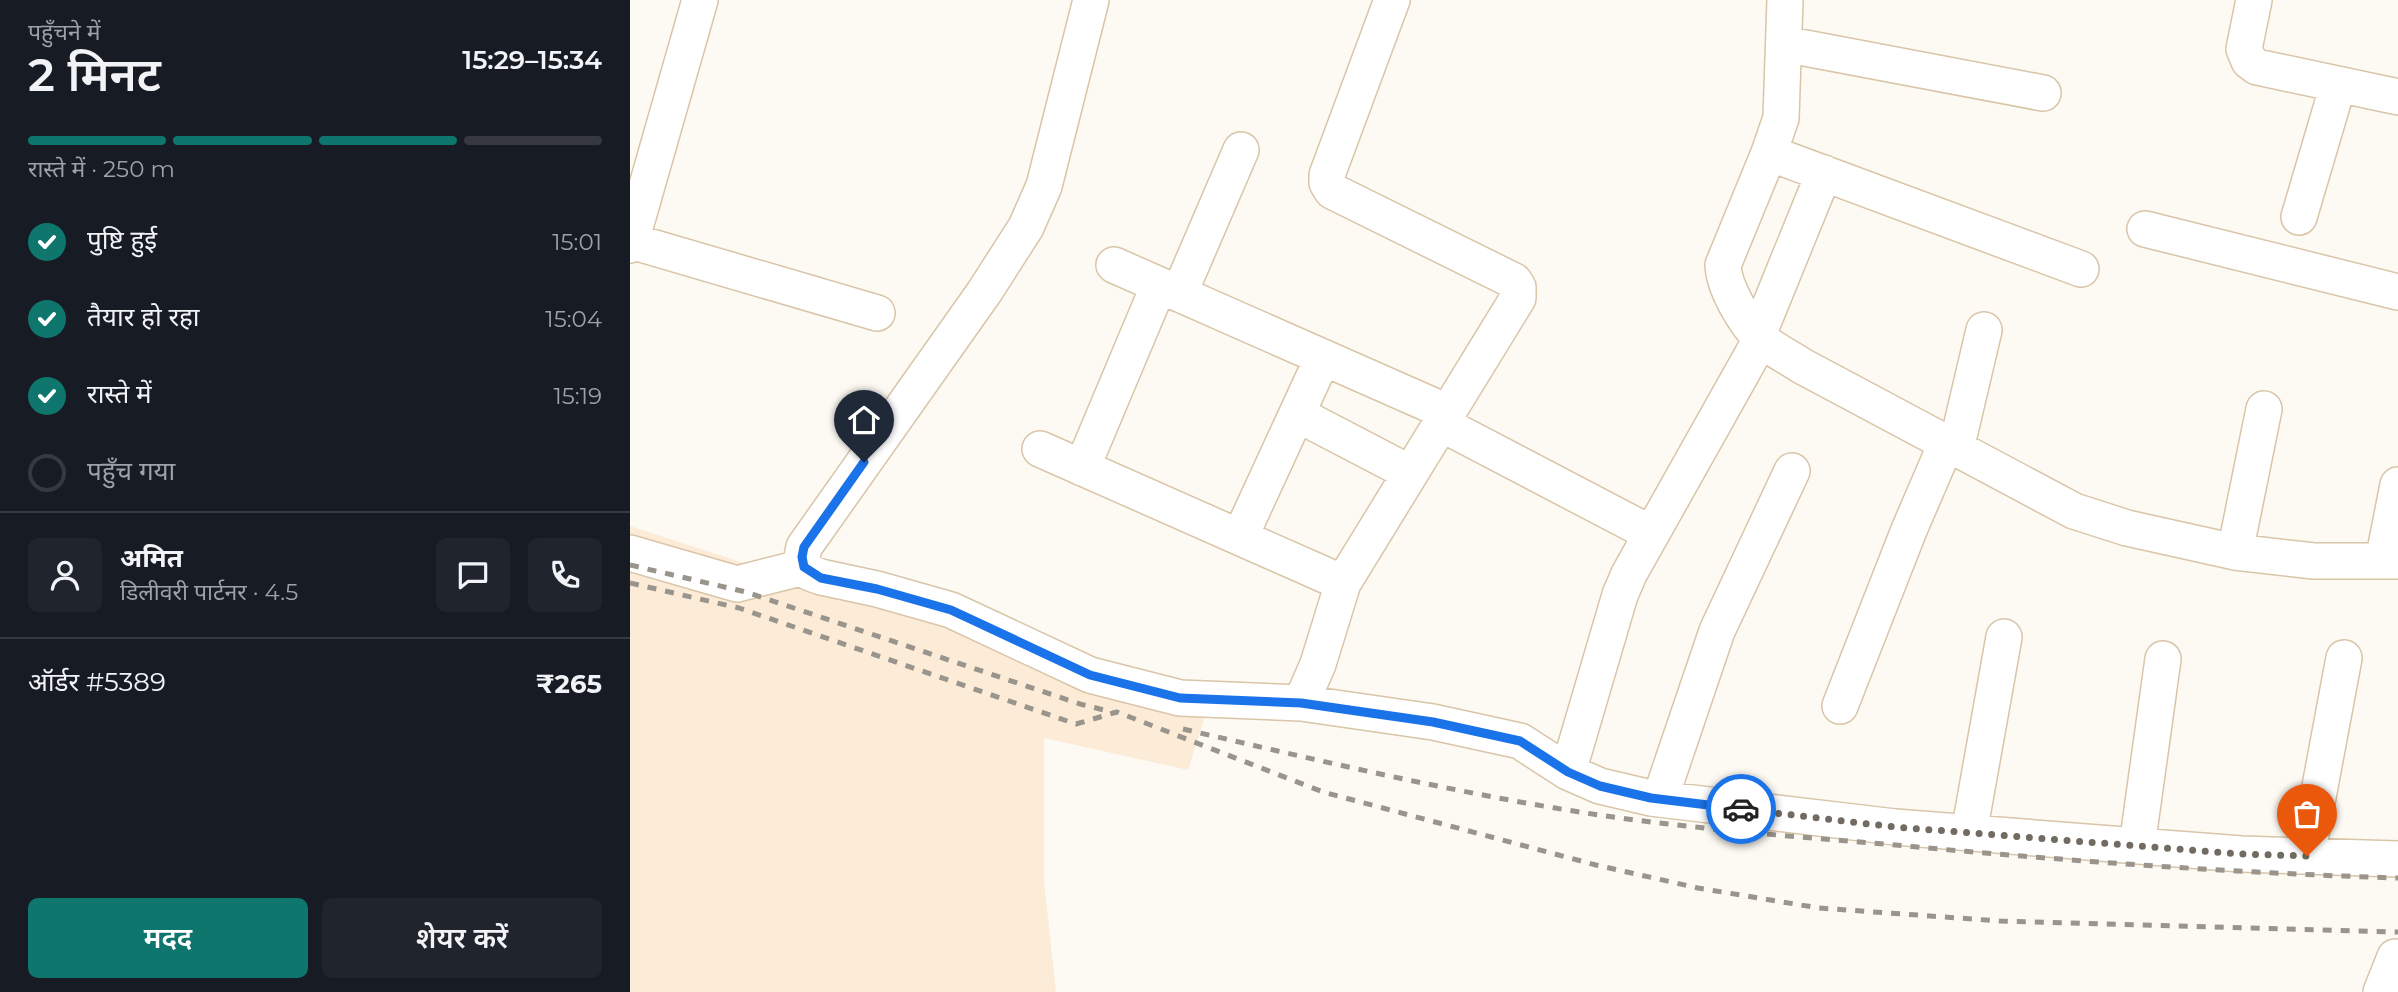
<!DOCTYPE html>
<html lang="hi">
<head>
<meta charset="utf-8">
<style>
	body { margin:0; font-family:Montserrat,"Noto Sans Devanagari",sans-serif; background:#20242c; color:#f1f3f6; height:100vh; display:flex; flex-direction:column; font-size:26px; white-space:nowrap }
	* { box-sizing:border-box; margin:0 }
	p { font-size:23px; color:#9ea1a6 }
	.icon { flex:none; width:38px; height:38px; fill:none; stroke:currentColor; stroke-width:2; stroke-linecap:round; stroke-linejoin:round }
	.map { position:relative; flex:1; overflow:hidden }
	.side { display:flex; flex-direction:column; background:#171b24; width:630px }
	.side>* { flex:none }
	.pin { position:absolute; display:grid; place-items:center; width:60px; height:60px; color:#fff; margin:-72px -30px; border-radius:50% 50% 50% 0; rotate:-45deg; box-shadow:0 0 7px #0007 }
	.pin .icon { rotate:45deg }
	.courier { position:absolute; display:grid; place-items:center; width:70px; height:70px; margin:-35px; border:5px solid #1a73e8; border-radius:50%; background:#fff; color:#222; box-shadow:0 2px 9px #0007 }
	.head em { font-style:normal; font-weight:600 }
	.head div { display:flex; flex-direction:column-reverse }
	.head { display:flex; align-items:center; justify-content:space-between; height:119px; padding:0 28px }
	h1 { font-size:46px; font-weight:600; line-height:52px }
	.bar { display:grid; grid-template-columns:repeat(4,1fr); gap:10px 7px; align-content:center; height:84px; padding:0 28px }
	.bar i { height:9px; border-radius:5px; background:#363941 }
	.bar .active { background:#0f766e }
	.bar p { grid-column:span 4 }
	.line { display:flex; align-items:center; gap:18px; padding:0 28px; border-top:2px solid #363941 }
	.line div { flex:1 }
	.round { display:grid; place-items:center; flex:none; width:74px; height:74px; border-radius:10px; background:#20242c }
	ol { padding:0 28px; list-style:none }
	li { display:flex; align-items:center; gap:21px; height:77px }
	li p { margin-inline-start:auto }
	li .icon { padding:7px; border-radius:50%; background:#0f766e; color:#fff; stroke-width:4 }
	li:last-child { color:#9ea1a6 }
	li i { width:38px; height:38px; border:4px solid #363941; border-radius:50% }
	.cta { display:flex; gap:14px; margin-top:auto; padding:14px 28px }
	.cta a { flex:1; height:80px; border-radius:10px; background:#0f766e; color:#fff; font-size:28px; font-weight:600; line-height:80px; text-align:center }
	.cta a+a { background:#20242c; color:#f1f3f6 }
	main { display:flex; flex:1; min-height:0 }
	.map>svg:first-child { display:block }
	.built { fill:#fcecd7 }
	.lines { fill:none; stroke-linecap:round; stroke-linejoin:round }
	.minor-casing { stroke:#d9c5a8; stroke-width:38 }
	.minor { stroke:#fff; stroke-width:35 }
	.rail { stroke:#99948c; stroke-width:5; stroke-dasharray:9 9; stroke-linecap:butt }
	.done { stroke:#716b62; stroke-width:7; stroke-dasharray:0 12.6 }
	.route { stroke:#1a73e8; stroke-width:9 }
</style>
</head>
<body>
<main>
<section class="side">
<div class="head"><div><h1>2 मिनट</h1><p>पहुँचने में</p></div><em>15:29–15:34</em></div>
<div class="bar"><i class="active"></i><i class="active"></i><i class="active"></i><i></i><p>रास्ते में · 250 m</p></div>
<ol>
<li><svg class="icon" aria-label="check" viewBox="0 0 24 24"><path d="M5 12l5 5 9-10"/></svg>पुष्टि हुई<p>15:01</p></li>
<li><svg class="icon" aria-label="check" viewBox="0 0 24 24"><path d="M5 12l5 5 9-10"/></svg>तैयार हो रहा<p>15:04</p></li>
<li><svg class="icon" aria-label="check" viewBox="0 0 24 24"><path d="M5 12l5 5 9-10"/></svg>रास्ते में<p>15:19</p></li>
<li><i></i>पहुँच गया</li>
</ol>
<div class="line" style="height:126px"><a class="round"><svg class="icon" aria-label="person" viewBox="0 0 24 24"><circle cx="12" cy="8" r="4"/><path d="M4 21q1-7 8-7t8 7"/></svg></a><div><b>अमित</b><p>डिलीवरी पार्टनर · 4.5</p></div><a class="round"><svg class="icon" aria-label="chat" viewBox="0 0 24 24"><path d="M4 5h16v11H9l-5 4z"/></svg></a><a class="round"><svg class="icon" aria-label="phone" viewBox="0 0 24 24"><path d="M5 4h4l2 5-3 2q2 4 5 5l2-3 5 2v4C11 20 4 13 5 4z"/></svg></a></div>
<div class="line" style="height:91px"><div>ऑर्डर #5389</div><b>₹265</b></div>
<div class="cta"><a>मदद</a><a>शेयर करें</a></div>
</section>
<div class="map">
<svg width="1768" height="992" viewBox="0 0 1768 992">
	<rect width="100%" height="100%" fill="#fdf9f3"/>
	<path class="built" d="M0 526 576 713 558 770 414 738V881L426 992H0Z"/>
	<g class="lines">
		<g class="minor-casing">
			<path id="minor" d="M461 0 414 186 396 227 355 291 174 547 172 557 174 567 180 573 191 577 247 589 321 610 460 675 550 698 671 703 803 722 890 741 938 772 970 786 1021 798 1265 827 1611 854 1768 859
				M1155 0 1151 118 1139 153 1093 265C1094 288 1114 321 1130 338 1141 349 1159 357 1172 366L1444 511 1497 528 1605 552 1684 561H1768
				M1624 0 1614 49 1619 61 1627 67 1768 97
				M1154 44 1413 93
				M1139 153 1451 269
				M1669 217 1708 85
				M1515 229 1768 292
				M1 241 247 313
				M0 245 70 0
				M484 265 817 412
				M549 294 611 150
				M1128 335 1194 173
				M667 414 780 473
				M810 423 1020 533
				M410 449 713 583 688 664 671 703
				M1326 449 1354 330
				M452 468 529 285
				M610 537 693 357
				M1605 552 1634 409
				M0 553 107 584 174 567
				M1753 561 1768 485
				M713 583 888 298V287L884 281 702 191 697 183V175L762 0
				M1210 706 1279 530 1316 444
				M938 772 990 595 999 574 1131 339
				M1030 799 1087 631 1162 471
				M1339 833 1374 637
				M1507 846 1533 659
				M1677 856 1714 658
				M1751 992 1765 957"/>
		</g>
		<use href="#minor" class="minor"/>
		<path class="rail" d="M0 565 116 592 450 704 482 712
			M0 583 109 608 446 724 487 712 693 792 966 865 1068 888 1189 908 1370 921 1768 932
			M553 729C691 761 829 794 969 815 1071 830 1174 837 1276 846 1440 861 1604 873 1768 878"/>
	</g>
	<g class="lines">
		<path class="done" d="M1111 809 1265 827 1611 854 1677 856"/>
		<path class="route" d="M234 462 174 547 172 557 174 567 191 578 247 589 321 610 460 675 550 698 671 703 803 722 890 741 938 772 970 786 1021 798 1111 809"/>
	</g>
</svg>
<div class="pin" style="left:1677px;top:856px;background:#ea580c"><svg class="icon" aria-label="bag" viewBox="0 0 24 24"><path d="M5 8h14l-1 12H6zM9 8a3 3 0 0 1 6 0"/></svg></div>
<div class="pin" style="left:234px;top:462px;background:#1f2937"><svg class="icon" aria-label="home" viewBox="0 0 24 24"><path d="M3 11l9-7 9 7M6 9v11h12V9"/></svg></div>
<div class="courier" style="left:1111px;top:809px"><svg class="icon" aria-label="car" viewBox="0 0 24 24"><path d="M5 17H2v-5l4-1 3-4h7l3 4 3 1v5h-3M9 17h6M6 11h13"/><circle cx="7" cy="17" r="2"/><circle cx="17" cy="17" r="2"/></svg></div>
</div>
</main>
</body>
</html>
